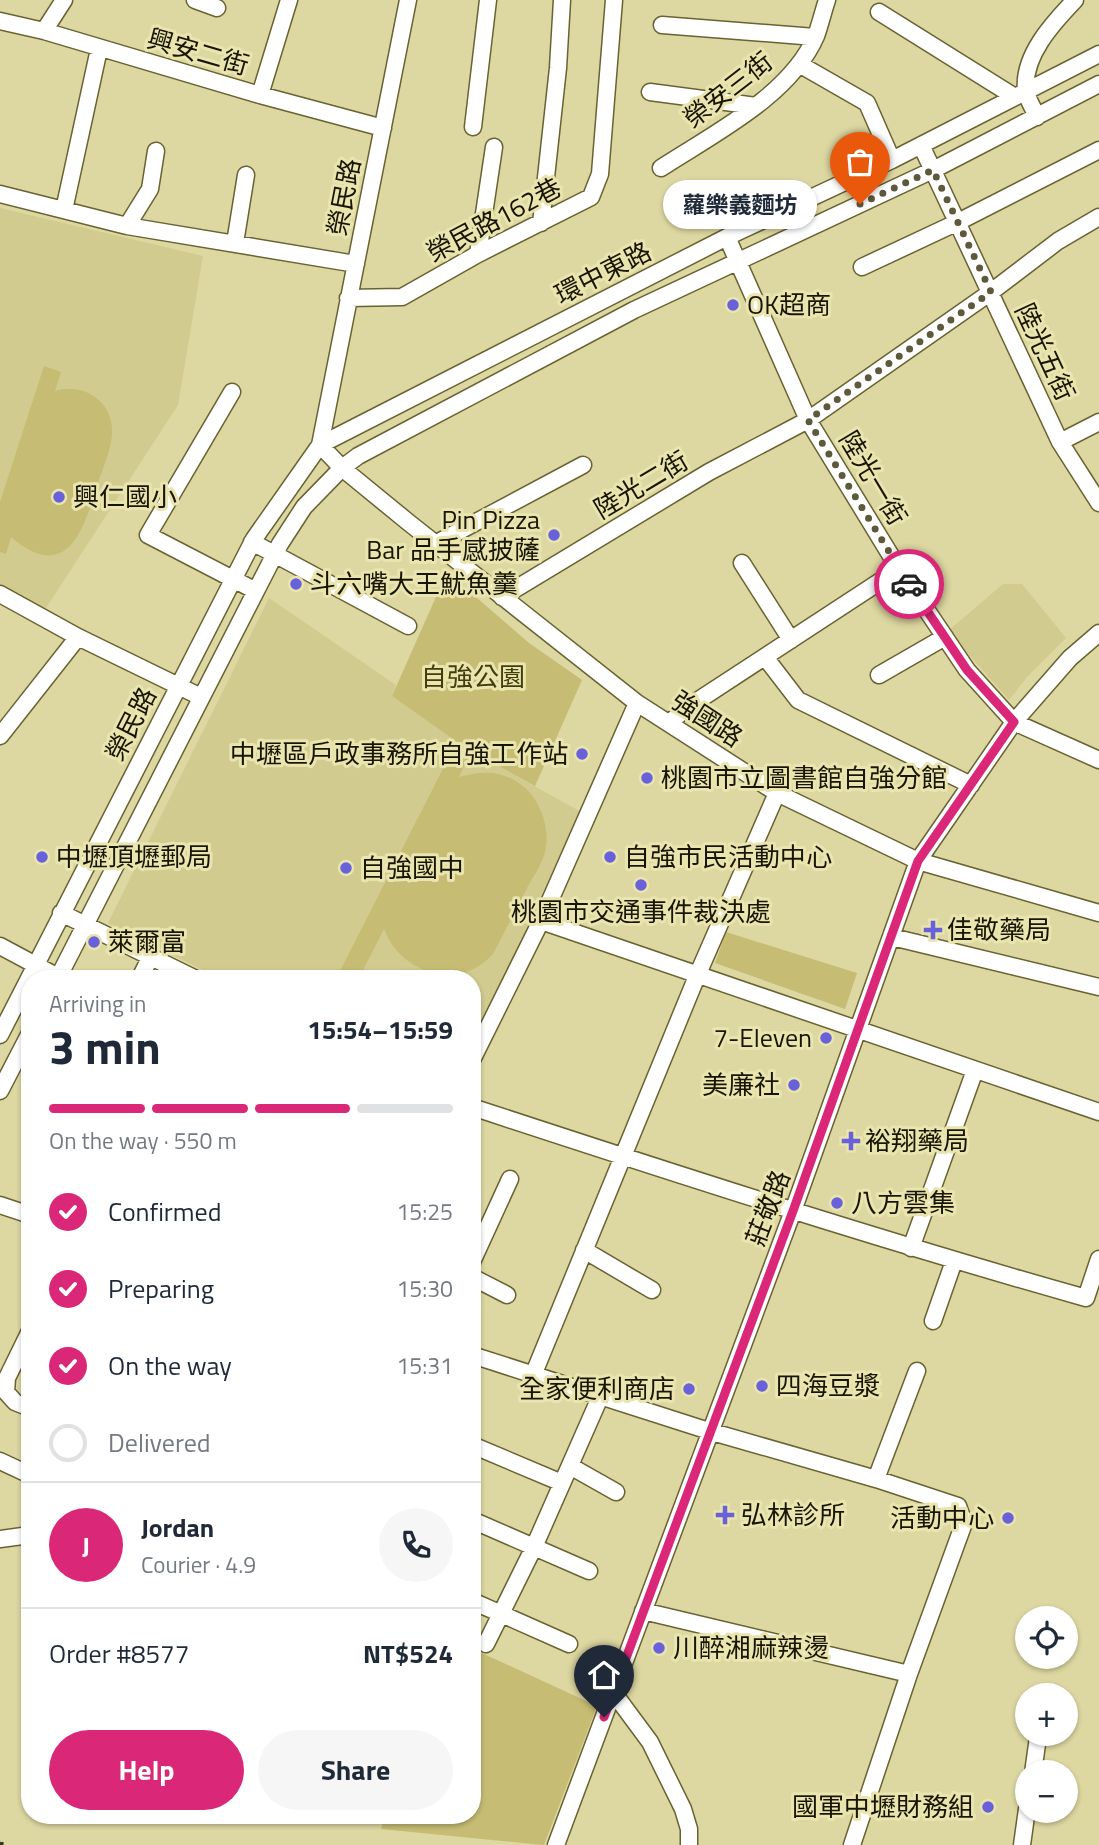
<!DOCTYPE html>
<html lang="en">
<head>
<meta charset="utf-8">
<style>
	body { margin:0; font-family:"Titillium Web","Noto Sans TC",sans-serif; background:#f6f6f7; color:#1f2937; height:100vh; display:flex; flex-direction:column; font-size:26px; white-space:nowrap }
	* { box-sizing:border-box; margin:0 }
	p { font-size:23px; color:#747a83 }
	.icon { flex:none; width:38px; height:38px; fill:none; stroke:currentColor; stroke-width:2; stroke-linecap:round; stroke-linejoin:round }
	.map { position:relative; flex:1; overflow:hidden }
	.drawer { position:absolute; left:21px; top:970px; width:460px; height:854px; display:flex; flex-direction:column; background:#fff; border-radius:28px; box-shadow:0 2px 5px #0004 }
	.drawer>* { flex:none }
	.controls { position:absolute; left:1015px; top:1606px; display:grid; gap:14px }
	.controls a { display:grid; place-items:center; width:63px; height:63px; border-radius:50%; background:#fff; box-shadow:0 2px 5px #0004; font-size:35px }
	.pin { position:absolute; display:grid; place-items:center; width:60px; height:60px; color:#fff; margin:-72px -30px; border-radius:50% 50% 50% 0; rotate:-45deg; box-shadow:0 0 7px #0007 }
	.pin .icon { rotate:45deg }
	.courier { position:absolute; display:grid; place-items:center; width:70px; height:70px; margin:-35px; border:5px solid #db2777; border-radius:50%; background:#fff; color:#222; box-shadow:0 2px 9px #0007 }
	.bubble { position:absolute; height:49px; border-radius:24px; background:#fff; box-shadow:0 2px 5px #0004; font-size:23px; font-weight:700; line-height:49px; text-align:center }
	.overview em { font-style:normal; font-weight:700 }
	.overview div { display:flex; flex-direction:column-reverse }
	.overview { display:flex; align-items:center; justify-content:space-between; height:119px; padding:0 28px }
	h1 { font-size:46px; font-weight:700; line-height:52px }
	.bar { display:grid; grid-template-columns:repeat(4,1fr); gap:10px 7px; align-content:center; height:84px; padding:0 28px }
	.bar i { height:9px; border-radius:5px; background:#e0e1e3 }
	.bar .on { background:#db2777 }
	.bar p { grid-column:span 4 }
	.line { display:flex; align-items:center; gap:18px; padding:0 28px; border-top:2px solid #e0e1e3 }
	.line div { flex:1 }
	.round { display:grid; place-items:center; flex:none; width:74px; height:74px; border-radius:37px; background:#f6f6f7 }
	ol { padding:0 28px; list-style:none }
	li { display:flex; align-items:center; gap:21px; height:77px }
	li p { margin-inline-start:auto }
	li .icon { padding:7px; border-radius:50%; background:#db2777; color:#fff; stroke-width:4 }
	li:last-child { color:#747a83 }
	li i { width:38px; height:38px; border:4px solid #e0e1e3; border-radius:50% }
	.primary-button { display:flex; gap:14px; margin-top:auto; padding:14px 28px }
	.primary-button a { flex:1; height:80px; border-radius:42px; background:#db2777; color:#fff; font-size:28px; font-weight:700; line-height:80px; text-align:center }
	.primary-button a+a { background:#f6f6f7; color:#1f2937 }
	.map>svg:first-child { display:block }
	.built { fill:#d2cb8f }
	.green { fill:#c6bc73 }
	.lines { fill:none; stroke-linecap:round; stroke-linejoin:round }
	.minor-casing { stroke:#696231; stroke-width:19 }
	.minor { stroke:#fff; stroke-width:16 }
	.rail { stroke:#34311a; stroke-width:4.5; stroke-dasharray:3.5 7; stroke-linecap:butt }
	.done { stroke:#5d593a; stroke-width:7; stroke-dasharray:0 12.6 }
	.route { stroke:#db2777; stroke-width:9 }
	.poi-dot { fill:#6961da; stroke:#eae4ae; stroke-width:2.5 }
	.labels { text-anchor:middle; stroke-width:6; stroke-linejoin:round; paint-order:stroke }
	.street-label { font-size:26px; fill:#181503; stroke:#eae4ae }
	.poi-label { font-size:26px; fill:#181503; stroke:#eae4ae; text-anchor:start }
	.park-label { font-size:26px; fill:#423d0d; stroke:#eae4ae }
</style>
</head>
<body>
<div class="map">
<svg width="1099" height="1845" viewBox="0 0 1099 1845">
	<rect width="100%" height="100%" fill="#ddd7a1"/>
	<path class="built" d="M0 208 203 256 178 405 46 608 0 588Z
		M1003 584H1022L1066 638 1027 677 1009 700 948 631Z
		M269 598 396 685 392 696 464 747 583 813 473 1056 472 978H219L108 923Z"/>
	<path class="green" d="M44 366 61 372 55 391C84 382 114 402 112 434 111 451 102 470 97 486 83 532 66 584 11 537L6 554 0 552V502Z
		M447 572 529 643 582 680 535 786 464 747 392 696Z
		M453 749 468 757 459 777C484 770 504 770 525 788 540 801 549 826 546 847 544 861 535 874 528 886 516 909 505 931 493 954 459 992 401 974 384 929L359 978H353L340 971Z
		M726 932 857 973 845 1009 715 963Z
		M473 1649 597 1706 544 1845 381 1829 385 1815H472Z"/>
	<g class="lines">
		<g class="minor-casing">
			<path id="minor" d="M195 0 217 8
				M879 12 1015 97
				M0 21 44 31 260 95 383 128
				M662 25 815 37
				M44 31 64 0
				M799 64 867 103 892 160
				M650 92 756 106
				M260 95 289 0
				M1037 117C1034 109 1027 99 1026 91 1022 56 1053 23 1075 0
				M473 127 488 0
				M921 145 1060 442 1099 503
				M661 168C713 134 790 96 816 36 820 25 823 12 827 0
				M0 194 127 226 356 264
				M64 210 99 49
				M541 223 558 68 562 0
				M127 226 150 189 156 151
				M727 237 808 420 899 569 967 670 1014 722 1099 760
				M235 243 246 175
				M478 254 494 147
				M862 267 958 222 1099 150
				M348 298 402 297 478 254 591 197 600 174 614 0
				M232 392 148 535 256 591
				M1060 442 1099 422
				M320 445 342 468 408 522 637 703 777 793 918 861 1099 913
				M320 445 727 237 892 160 1099 54
				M252 542 408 626
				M435 544 583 465
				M742 563 791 640
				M0 594 78 637 201 697
				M502 597 709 472 808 420 991 292 1058 241 1099 217
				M765 657 798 700 971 785
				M879 675 945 637
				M669 723 688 707 899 569
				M0 736 78 637
				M61 913 194 978
				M541 921 1099 1112
				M892 937 1099 987
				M0 946 58 977
				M58 978 280 544 304 507 342 468 358 456 634 310 933 170 1099 84
				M140 978 150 958
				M0 1035 254 539 320 445 408 0
				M472 1060 541 921 637 703
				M0 1091 30 1033
				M472 1107C676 1174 880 1240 1086 1298L1099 1259
				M0 1205 30 1215
				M911 1248 975 1070
				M584 1250 652 1290
				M472 1262 510 1179
				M472 1277 507 1295
				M933 1321 954 1261
				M30 1331 7 1378 6 1392 15 1402 30 1408
				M472 1355 709 1431 876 1479 958 1506 964 1523 909 1674 852 1845
				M534 1373 697 976 777 793
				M472 1445 562 1483
				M0 1461 30 1475
				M570 1466 616 1492
				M876 1479 917 1371
				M472 1520 589 1571
				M0 1539 30 1535
				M472 1601 569 1644
				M643 1611 909 1674
				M486 1644 534 1547 601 1395
				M613 1692 650 1742 683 1809 689 1829V1845
				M1033 1773 1038 1737
				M556 1845 793 1211 918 861 1014 722 1070 658 1099 633
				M1022 1845 1027 1809"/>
		</g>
		<use href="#minor" class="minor"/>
		<path class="rail" d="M0 1844 9 1845"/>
	</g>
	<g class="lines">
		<path class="done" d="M860 204 933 170 991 292 808 420 909 584"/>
		<path class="route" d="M604 1717 793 1211 918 861 1014 722 967 670 909 584"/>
	</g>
	<g class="poi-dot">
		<circle cx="733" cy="305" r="7"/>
		<circle cx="59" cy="497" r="7"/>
		<circle cx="554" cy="535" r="7"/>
		<circle cx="296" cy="584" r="7"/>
		<circle cx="582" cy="754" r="7"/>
		<circle cx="647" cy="778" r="7"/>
		<circle cx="42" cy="857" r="7"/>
		<circle cx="610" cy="857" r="7"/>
		<circle cx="346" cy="868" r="7"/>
		<circle cx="641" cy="885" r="7"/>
		<path d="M929.5 919.5h7v7h7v7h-7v7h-7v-7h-7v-7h7z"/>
		<circle cx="94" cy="942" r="7"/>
		<circle cx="826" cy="1038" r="7"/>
		<circle cx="794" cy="1085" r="7"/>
		<path d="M847.5 1130.5h7v7h7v7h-7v7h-7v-7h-7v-7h7z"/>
		<circle cx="837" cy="1203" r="7"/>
		<circle cx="762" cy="1386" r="7"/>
		<circle cx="689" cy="1389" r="7"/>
		<path d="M721.5 1504.5h7v7h7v7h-7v7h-7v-7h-7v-7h7z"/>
		<circle cx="1008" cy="1518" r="7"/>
		<circle cx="659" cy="1648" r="7"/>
		<circle cx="988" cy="1807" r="7"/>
	</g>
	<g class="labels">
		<g class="street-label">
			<text transform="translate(198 52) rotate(16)" y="9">興安二街</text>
			<text transform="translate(728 90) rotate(-38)" y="9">榮安三街</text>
			<text transform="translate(344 197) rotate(-79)" y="9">榮民路</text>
			<text transform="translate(494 220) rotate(-28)" y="9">榮民路162巷</text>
			<text transform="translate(603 273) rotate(-27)" y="9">環中東路</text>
			<text transform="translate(1045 352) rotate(65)" y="9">陸光五街</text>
			<text transform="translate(873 478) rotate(59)" y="9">陸光一街</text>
			<text transform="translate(641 485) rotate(-31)" y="9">陸光二街</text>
			<text transform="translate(707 719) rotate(33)" y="9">強國路</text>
			<text transform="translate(131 724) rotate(-63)" y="9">榮民路</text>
			<text transform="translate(768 1208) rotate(-69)" y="9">莊敬路</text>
		</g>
		<g class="poi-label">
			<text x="747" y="314">OK超商</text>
			<text x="73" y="506">興仁國小</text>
			<text x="540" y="529" text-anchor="end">Pin Pizza<tspan x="540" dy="30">Bar 品手感披薩</tspan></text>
			<text x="310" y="593">斗六嘴大王魷魚羹</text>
			<text x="568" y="763" text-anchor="end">中壢區戶政事務所自強工作站</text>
			<text x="661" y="787">桃園市立圖書館自強分館</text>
			<text x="56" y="866">中壢頂壢郵局</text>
			<text x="624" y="866">自強市民活動中心</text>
			<text x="360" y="877">自強國中</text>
			<text x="641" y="921" text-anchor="middle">桃園市交通事件裁決處</text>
			<text x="947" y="939">佳敬藥局</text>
			<text x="108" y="951">萊爾富</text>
			<text x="812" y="1047" text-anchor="end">7-Eleven</text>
			<text x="780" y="1094" text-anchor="end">美廉社</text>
			<text x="865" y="1150">裕翔藥局</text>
			<text x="851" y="1212">八方雲集</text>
			<text x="776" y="1395">四海豆漿</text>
			<text x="675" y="1398" text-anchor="end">全家便利商店</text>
			<text x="741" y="1524">弘林診所</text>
			<text x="994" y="1527" text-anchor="end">活動中心</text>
			<text x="673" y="1657">川醉湘麻辣燙</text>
			<text x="974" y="1816" text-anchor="end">國軍中壢財務組</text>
		</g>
		<g class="park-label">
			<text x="473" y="686">自強公園</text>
		</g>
	</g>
</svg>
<div class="controls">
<a><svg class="icon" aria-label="locate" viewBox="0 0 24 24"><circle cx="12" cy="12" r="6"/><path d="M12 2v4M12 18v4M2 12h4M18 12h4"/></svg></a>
<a>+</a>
<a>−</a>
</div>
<div class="pin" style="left:860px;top:204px;background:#ea580c"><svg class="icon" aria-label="bag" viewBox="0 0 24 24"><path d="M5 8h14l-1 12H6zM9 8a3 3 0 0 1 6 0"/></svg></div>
<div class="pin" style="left:604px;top:1717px;background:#1f2937"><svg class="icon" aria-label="home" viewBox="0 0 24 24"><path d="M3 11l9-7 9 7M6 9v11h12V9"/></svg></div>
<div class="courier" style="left:909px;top:584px"><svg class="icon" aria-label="car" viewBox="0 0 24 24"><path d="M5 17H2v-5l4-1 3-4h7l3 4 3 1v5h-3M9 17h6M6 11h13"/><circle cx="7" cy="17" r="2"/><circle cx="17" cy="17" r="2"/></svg></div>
<div class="bubble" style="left:663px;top:180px;width:154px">蘿樂義麵坊</div>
<section class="drawer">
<div class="overview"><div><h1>3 min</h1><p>Arriving in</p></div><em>15:54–15:59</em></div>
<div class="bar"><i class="on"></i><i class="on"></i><i class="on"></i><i></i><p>On the way · 550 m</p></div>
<ol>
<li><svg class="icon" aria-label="check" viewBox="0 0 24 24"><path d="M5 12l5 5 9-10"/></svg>Confirmed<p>15:25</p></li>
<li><svg class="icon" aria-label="check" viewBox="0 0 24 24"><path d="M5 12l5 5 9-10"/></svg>Preparing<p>15:30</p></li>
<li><svg class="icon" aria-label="check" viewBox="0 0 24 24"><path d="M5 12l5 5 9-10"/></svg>On the way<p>15:31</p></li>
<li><i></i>Delivered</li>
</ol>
<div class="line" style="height:126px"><b class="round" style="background:#db2777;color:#fff">J</b><div><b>Jordan</b><p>Courier · 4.9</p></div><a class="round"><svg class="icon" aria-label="phone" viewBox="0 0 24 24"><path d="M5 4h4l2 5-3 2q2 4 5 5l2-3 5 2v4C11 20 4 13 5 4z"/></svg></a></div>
<div class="line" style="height:91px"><div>Order #8577</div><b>NT$524</b></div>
<div class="primary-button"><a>Help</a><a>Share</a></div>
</section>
</div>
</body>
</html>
